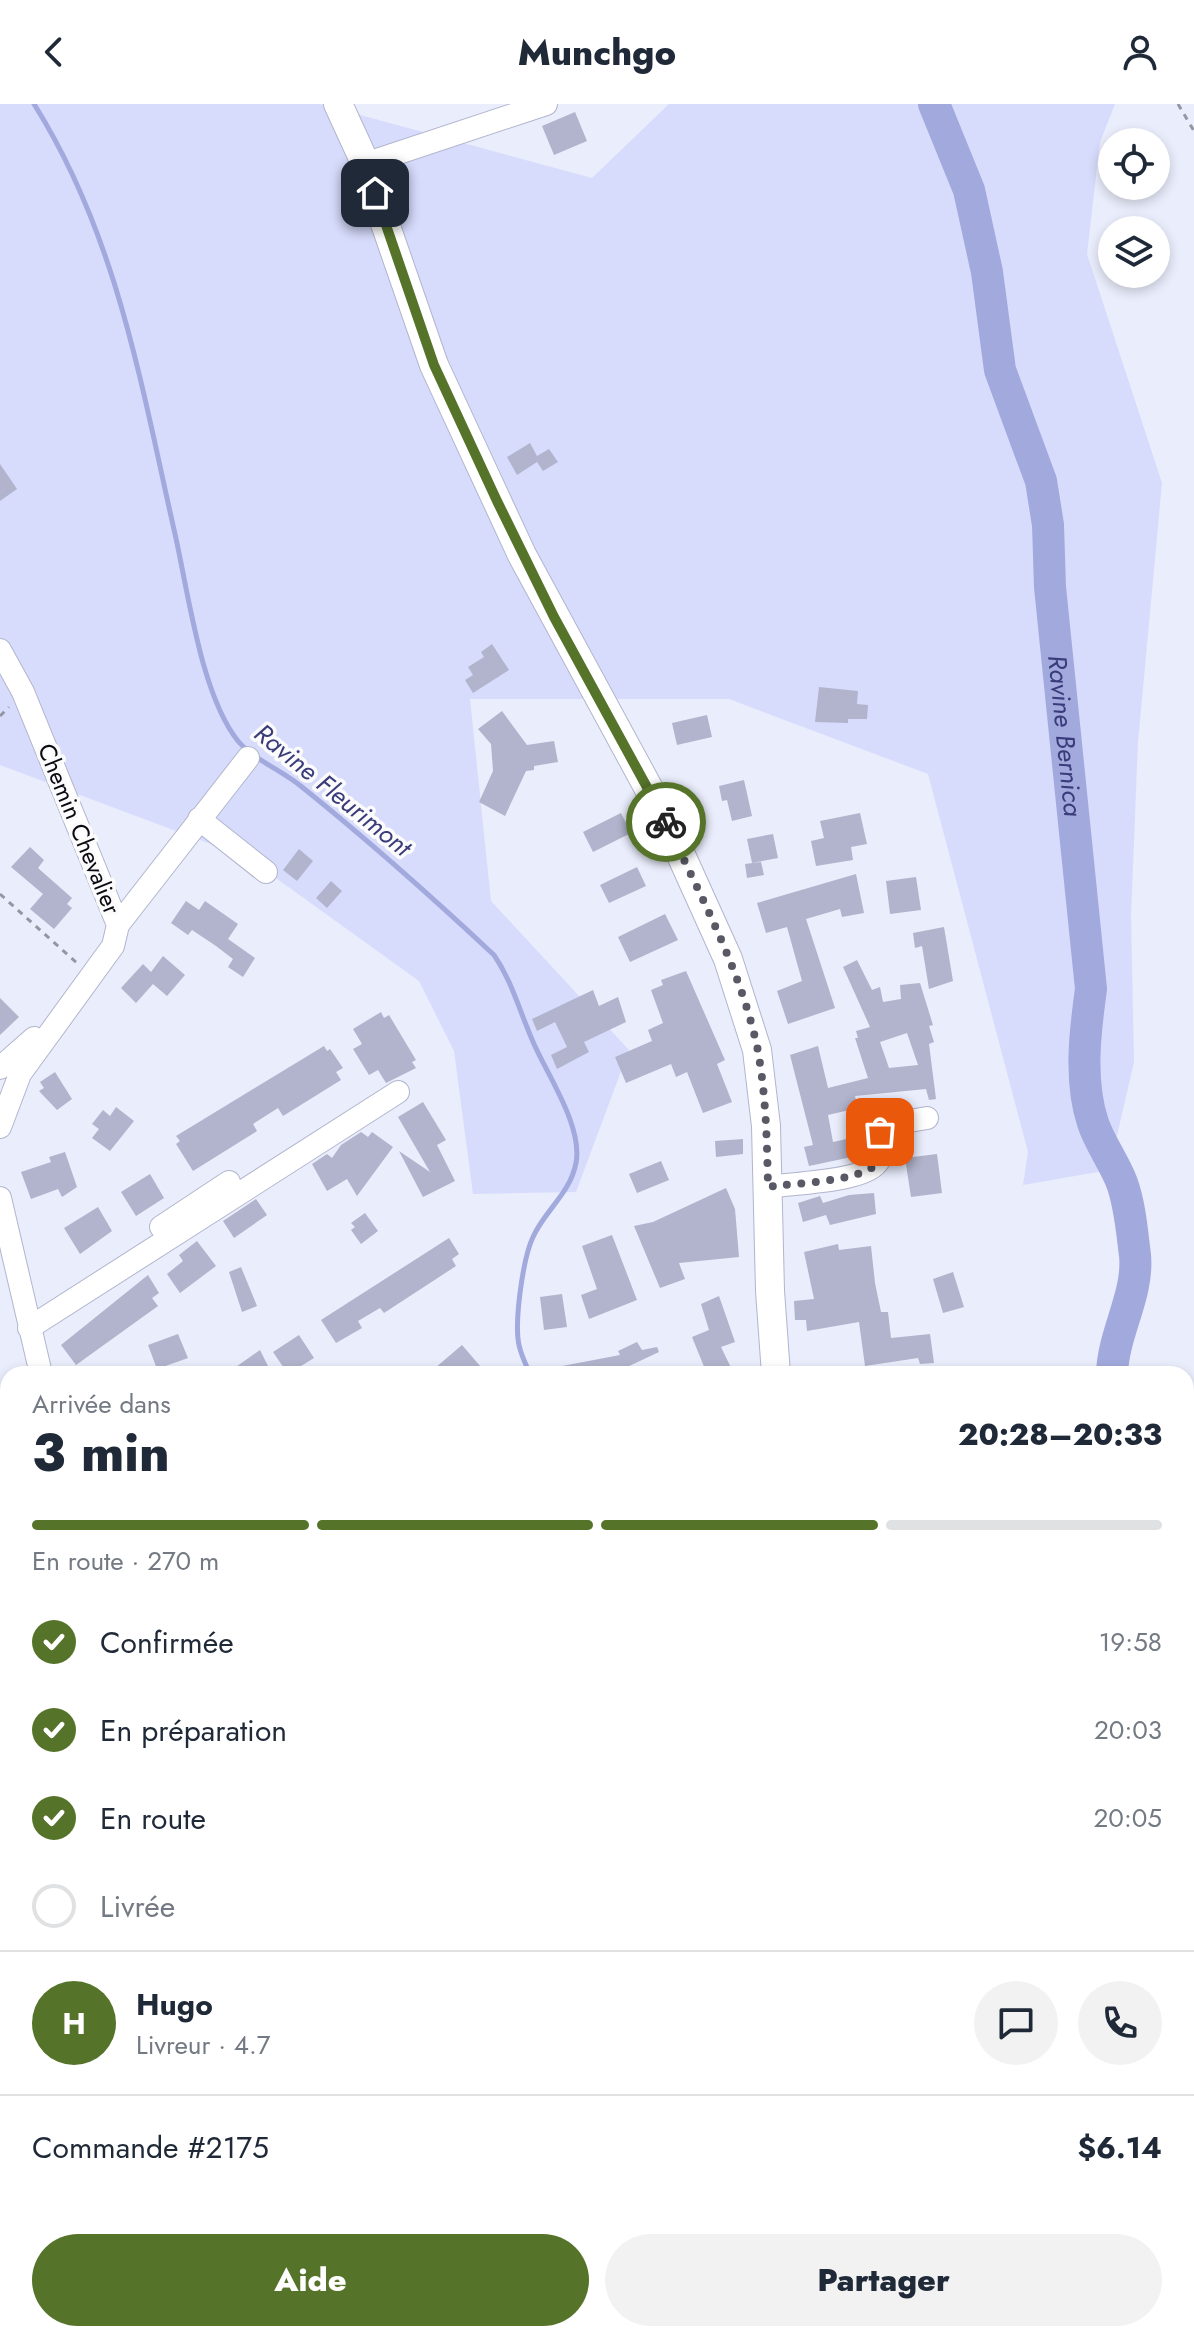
<!DOCTYPE html>
<html lang="fr">
<head>
<meta charset="utf-8">
<style>
	body { margin:0; font-family:Jost,sans-serif; background:#f2f2f3; color:#1f2937; height:100vh; display:flex; flex-direction:column; font-size:30px; white-space:nowrap }
	* { box-sizing:border-box; margin:0 }
	p { font-size:26px; color:#747a83 }
	.icon { flex:none; width:44px; height:44px; fill:none; stroke:currentColor; stroke-width:2; stroke-linecap:round; stroke-linejoin:round }
	.map { position:relative; flex:1; overflow:hidden }
	.panel { position:absolute; left:0px; top:1262px; width:1194px; height:976px; display:flex; flex-direction:column; background:#fff; border-radius:24px 24px 0 0; box-shadow:0 4px 12px #0003 }
	.panel>* { flex:none }
	.fabs { position:absolute; left:1098px; top:24px; display:grid; gap:16px }
	.fabs a { display:grid; place-items:center; width:72px; height:72px; border-radius:50%; background:#fff; box-shadow:0 4px 12px #0003; font-size:40px }
	.pin { position:absolute; display:grid; place-items:center; width:68px; height:68px; color:#fff; margin:-34px; border-radius:16px; box-shadow:0 4px 12px #0006 }
	.courier { position:absolute; display:grid; place-items:center; width:80px; height:80px; margin:-40px; border:6px solid #55742a; border-radius:50%; background:#fff; color:#222; box-shadow:0 2px 10px #0007 }
	.head em { font-style:normal; font-weight:800 }
	.head div { display:flex; flex-direction:column-reverse }
	.head { display:flex; align-items:center; justify-content:space-between; height:136px; padding:0 32px }
	h1 { font-size:52px; font-weight:800; line-height:60px }
	.bar { display:grid; grid-template-columns:repeat(4,1fr); gap:12px 8px; align-content:center; height:96px; padding:0 32px }
	.bar i { height:10px; border-radius:6px; background:#e0e1e3 }
	.bar .active { background:#55742a }
	.bar p { grid-column:span 4 }
	.line { display:flex; align-items:center; gap:20px; padding:0 32px; border-top:2px solid #e0e1e3 }
	.line div { flex:1 }
	.round { display:grid; place-items:center; flex:none; width:84px; height:84px; border-radius:42px; background:#f2f2f3 }
	ol { padding:0 32px; list-style:none }
	li { display:flex; align-items:center; gap:24px; height:88px }
	li p { margin-inline-start:auto }
	li .icon { padding:8px; border-radius:50%; background:#55742a; color:#fff; stroke-width:4 }
	li:last-child { color:#747a83 }
	li i { width:44px; height:44px; border:4px solid #e0e1e3; border-radius:50% }
	.primary-button { display:flex; gap:16px; margin-top:auto; padding:16px 32px }
	.primary-button a { flex:1; height:92px; border-radius:48px; background:#55742a; color:#fff; font-size:32px; font-weight:800; line-height:92px; text-align:center }
	.primary-button a+a { background:#f2f2f3; color:#1f2937 }
	header { display:flex; justify-content:space-between; align-items:center; height:104px; padding:0 32px; background:#fff; font-size:36px; font-weight:800 }
	.map>svg:first-child { display:block }
	.green { fill:#d7dcfc }
	.lines { fill:none; stroke-linecap:round; stroke-linejoin:round }
	.stream { stroke:#a2a9dd; stroke-width:5 }
	.river { stroke:#a2a9dd; stroke-width:32 }
	.building { fill:#b1b4cc; fill-rule:evenodd }
	.minor-casing { stroke:#b1b5cd; stroke-width:24 }
	.major-casing { stroke:#b1b5cd; stroke-width:30 }
	.path { stroke:#9496a2; stroke-width:3; stroke-dasharray:6 6; stroke-linecap:butt }
	.minor { stroke:#fff; stroke-width:22 }
	.major { stroke:#fff; stroke-width:28 }
	.done { stroke:#585964; stroke-width:8; stroke-dasharray:0 14.4 }
	.route { stroke:#55742a; stroke-width:10 }
	.labels { text-anchor:middle; stroke-width:7; stroke-linejoin:round; paint-order:stroke }
	.street-label { font-size:24px; fill:#0a0a12; stroke:#fbfbfb }
	.water-label { font-size:26px; font-style:italic; fill:#393b7a; stroke:#fbfbfb }
</style>
</head>
<body>
<header><svg class="icon" aria-label="back" viewBox="0 0 24 24"><path d="M15 5l-7 7 7 7"/></svg>Munchgo<svg class="icon" aria-label="person" viewBox="0 0 24 24"><circle cx="12" cy="8" r="4"/><path d="M4 21q1-7 8-7t8 7"/></svg></header>
<div class="map">
<svg width="1194" height="2238" viewBox="0 0 1194 2238">
	<rect width="100%" height="100%" fill="#eaedfc"/>
	<path class="green" d="M0 0H320L592 74 669 0H1115L1100 38 1087 150 1162 379 1138 638 1131 811 1134 958 1109 1066 1023 1081 1028 1048 928 670 729 595H470L491 797 629 946 576 1088 473 1090 454 947 419 877 248 754 0 661Z
		M0 1794 8 1805V1948L0 1954Z"/>
	<g class="lines">
		<path class="stream" d="M34 0C117 132 141 280 175 430 188 487 201 591 238 637 254 656 283 667 302 683 368 736 432 793 494 851 513 879 520 909 534 940 548 972 583 1023 576 1059 570 1090 545 1106 533 1133 523 1154 514 1218 519 1241 521 1251 526 1261 530 1270
			M930 2230 941 2238"/>
		<g class="river">
			<path id="s1" d="M934 0 969 86 987 168 1000 266 1041 377 1048 421 1050 483 1091 885C1085 928 1079 977 1093 1019 1100 1040 1114 1058 1122 1079 1130 1101 1132 1128 1135 1151 1139 1191 1113 1229 1112 1270"/>
			<path d="M1186 1564 1194 1578"/>
		</g>
	</g>
	<path class="building" d="M575 8 587 37 554 51 542 22Z
		M530 339 537 352 549 345 558 358 543 367 537 358 517 371 507 353Z
		M0 360 17 385 0 397Z
		M492 540 509 566 473 589 465 576 473 571 468 563 484 553 481 548Z
		M819 583 858 587 857 600 868 601 867 615H848V619L815 618Z
		M502 607 527 641 554 637 558 658 534 662V666L526 667 505 712 479 698 493 667 491 640 478 625Z
		M707 611 712 633 677 641 672 619Z
		M744 676 752 712 732 717 727 696 722 697 719 682Z
		M621 709 631 729 593 748 583 728Z
		M860 709 867 740 851 743 853 756 816 762 811 737 824 734 820 717Z
		M773 730 778 754 752 759 747 735Z
		M30 743 44 756 38 764 72 794 67 800 72 804 54 825 30 805 43 790 11 763Z
		M299 745 313 757 297 777 283 766Z
		M761 758 764 771 747 774 745 760Z
		M637 763 646 782 609 799 600 781Z
		M856 770 864 809 842 813 840 805 806 815 835 904 788 920 777 887 802 877 787 823 766 829 757 799Z
		M916 773 921 806 890 810 886 777Z
		M331 777 342 787 327 804 316 794Z
		M186 797 199 806 205 797 238 820 228 835 255 854 243 873 228 863 233 855 216 842 192 826 188 831 171 819Z
		M665 810 678 836 630 858 618 833Z
		M944 823 953 877 929 885 922 842 915 844 913 829Z
		M163 852 185 871 167 892 153 880 136 899 121 884 143 860 151 868Z
		M857 856 872 886 880 883 883 898 901 895 900 881 920 879 933 921 929 922 934 938 929 940 936 995 929 996 926 985 855 992 858 1004 828 1011 833 1038 865 1031 866 1050 809 1062 804 1043 813 1041 790 951 818 942 828 984 868 974 855 934H858L856 927 870 923 843 863ZM907 929 918 961 889 964 880 938Z
		M686 867 725 956 717 960 732 998 703 1009 687 968 676 973 671 960 626 979 615 953 652 937 648 926 663 919 651 886 663 881 661 876Z
		M593 886 599 902 618 893 626 918 584 938 589 948 557 965 551 951 567 943 555 918 537 927 532 915Z
		M0 894 19 913 0 931Z
		M381 908 384 914 389 911 416 956 412 958 416 964 386 979 378 966 369 971 353 945 362 940 353 925Z
		M324 942 327 947 330 945 343 964 336 968 341 976 283 1012 278 1004 253 1020 257 1027 193 1067 176 1040 180 1037 176 1032Z
		M55 968 72 995 57 1006 39 987 44 984 40 978Z
		M423 998 446 1036 437 1041 455 1077 423 1093 399 1047 430 1068 398 1013Z
		M116 1003 134 1017 110 1047 92 1034 99 1025 92 1020 103 1006 110 1012Z
		M361 1028 368 1033 372 1028 393 1043 357 1092 347 1075 327 1087 312 1060 327 1050 332 1054 341 1041Z
		M743 1035V1050L716 1053 715 1037Z
		M65 1048 77 1083 62 1093 58 1085 31 1095 21 1068 51 1058 49 1053Z
		M937 1050 942 1089 911 1093 905 1054Z
		M661 1057 669 1076 637 1089 629 1070Z
		M150 1070 164 1094 136 1112 121 1088Z
		M726 1084 735 1105 739 1153 679 1159 685 1175 660 1184 634 1122 653 1118Z
		M874 1089 876 1110 830 1121 826 1111 803 1118 798 1099 820 1092 823 1099 849 1091Z
		M256 1095 267 1111 234 1134 223 1117Z
		M98 1103 112 1127 80 1150 64 1124Z
		M365 1109 378 1127 361 1140 351 1126 355 1123 351 1119Z
		M612 1131 637 1196 589 1215 581 1191 597 1185 582 1142Z
		M449 1134 459 1150 452 1155 456 1162 384 1209 380 1204 358 1217 362 1224 336 1239 321 1216Z
		M197 1137 216 1162 180 1189 167 1170 183 1157 179 1151Z
		M838 1140 839 1146 871 1142 875 1179 881 1208H888L891 1234 930 1230 934 1259 920 1260 918 1254 865 1262 859 1218 807 1227 806 1216H795L794 1197 814 1195 804 1148Z
		M241 1163 257 1202 242 1208 229 1168Z
		M953 1168 964 1203 943 1209 933 1175Z
		M148 1171 159 1189 152 1194 158 1202 76 1261 61 1241Z
		M562 1190 567 1223 544 1226 540 1193Z
		M719 1192 735 1238 721 1243 734 1270H707L692 1233 709 1226 701 1200Z
		M178 1230 188 1254 157 1265 148 1241Z
		M299 1231 314 1254 288 1270 273 1248Z
		M637 1238 642 1246 657 1243 659 1248 612 1270H558L557 1263 620 1251 618 1247Z
		M462 1241 487 1270H428Z
		M260 1246 268 1262 252 1270H226Z"/>
	<g class="lines">
		<g class="minor-casing">
			<path id="minor" d="M365 60 546 0
				M0 546 23 588 118 821 113 842 20 970 0 1023
				M199 715 266 768
				M118 821 248 654
				M0 964 34 934
				M768 1083C792 1079 863 1078 877 1059 884 1051 880 1038 880 1028L886 1021 927 1014
				M0 1094 41 1270
				M161 1123 229 1078
				M29 1224 398 988
				M0 1408 8 1402
				M0 2005 8 1996
				M1186 2172 1194 2174
				M232 2230V2238
				M352 2230 358 2238
				M573 2230 579 2238
				M1133 2230 1152 2238
				M632 2238 642 2230"/>
		</g>
		<g class="major-casing">
			<path id="major" d="M338 0 361 50 434 261 522 451 662 709 728 855 757 946 766 1022 770 1187 776 1270
				M1186 1975 1194 1996"/>
		</g>
		<path class="path" d="M1178 0 1194 27
			M0 612 9 603
			M0 790 77 859"/>
		<use href="#minor" class="minor"/>
		<use href="#major" class="major"/>
	</g>
	<g class="lines">
		<path class="done" d="M666 718C700 791 742 868 758 947 766 992 767 1038 768 1083 792 1079 862 1078 877 1059 884 1051 880 1038 880 1028"/>
		<path class="route" d="M375 89 434 261 497 397 554 513 666 718"/>
	</g>
	<g class="labels">
		<g class="street-label">
			<text transform="translate(79 725) rotate(68)" y="8">Chemin Chevalier</text>
		</g>
		<g class="water-label">
			<text dy="9" stroke="none"><textPath href="#s1" startOffset="650">Ravine Bernica</textPath></text>
			<text transform="translate(333 686) rotate(39)" y="9">Ravine Fleurimont</text>
		</g>
	</g>
</svg>
<div class="fabs">
<a><svg class="icon" aria-label="locate" viewBox="0 0 24 24"><circle cx="12" cy="12" r="6"/><path d="M12 2v4M12 18v4M2 12h4M18 12h4"/></svg></a>
<a><svg class="icon" aria-label="layers" viewBox="0 0 24 24"><path d="M12 4l9 5-9 5-9-5zM3 14l9 5 9-5"/></svg></a>
</div>
<div class="pin" style="left:880px;top:1028px;background:#ea580c"><svg class="icon" aria-label="bag" viewBox="0 0 24 24"><path d="M5 8h14l-1 12H6zM9 8a3 3 0 0 1 6 0"/></svg></div>
<div class="pin" style="left:375px;top:89px;background:#1f2937"><svg class="icon" aria-label="home" viewBox="0 0 24 24"><path d="M3 11l9-7 9 7M6 9v11h12V9"/></svg></div>
<div class="courier" style="left:666px;top:718px"><svg class="icon" aria-label="bike" viewBox="0 0 24 24"><circle cx="6" cy="16" r="4"/><circle cx="18" cy="16" r="4"/><path d="M6 16l4-8h5l3 8M10 8l3 8H6M13 5h3"/></svg></div>
<section class="panel">
<div class="head"><div><h1>3 min</h1><p>Arrivée dans</p></div><em>20:28–20:33</em></div>
<div class="bar"><i class="active"></i><i class="active"></i><i class="active"></i><i></i><p>En route · 270 m</p></div>
<ol>
<li><svg class="icon" aria-label="check" viewBox="0 0 24 24"><path d="M5 12l5 5 9-10"/></svg>Confirmée<p>19:58</p></li>
<li><svg class="icon" aria-label="check" viewBox="0 0 24 24"><path d="M5 12l5 5 9-10"/></svg>En préparation<p>20:03</p></li>
<li><svg class="icon" aria-label="check" viewBox="0 0 24 24"><path d="M5 12l5 5 9-10"/></svg>En route<p>20:05</p></li>
<li><i></i>Livrée</li>
</ol>
<div class="line" style="height:144px"><b class="round" style="background:#55742a;color:#fff">H</b><div><b>Hugo</b><p>Livreur · 4.7</p></div><a class="round"><svg class="icon" aria-label="chat" viewBox="0 0 24 24"><path d="M4 5h16v11H9l-5 4z"/></svg></a><a class="round"><svg class="icon" aria-label="phone" viewBox="0 0 24 24"><path d="M5 4h4l2 5-3 2q2 4 5 5l2-3 5 2v4C11 20 4 13 5 4z"/></svg></a></div>
<div class="line" style="height:104px"><div>Commande #2175</div><b>$6.14</b></div>
<div class="primary-button"><a>Aide</a><a>Partager</a></div>
</section>
</div>
</body>
</html>
